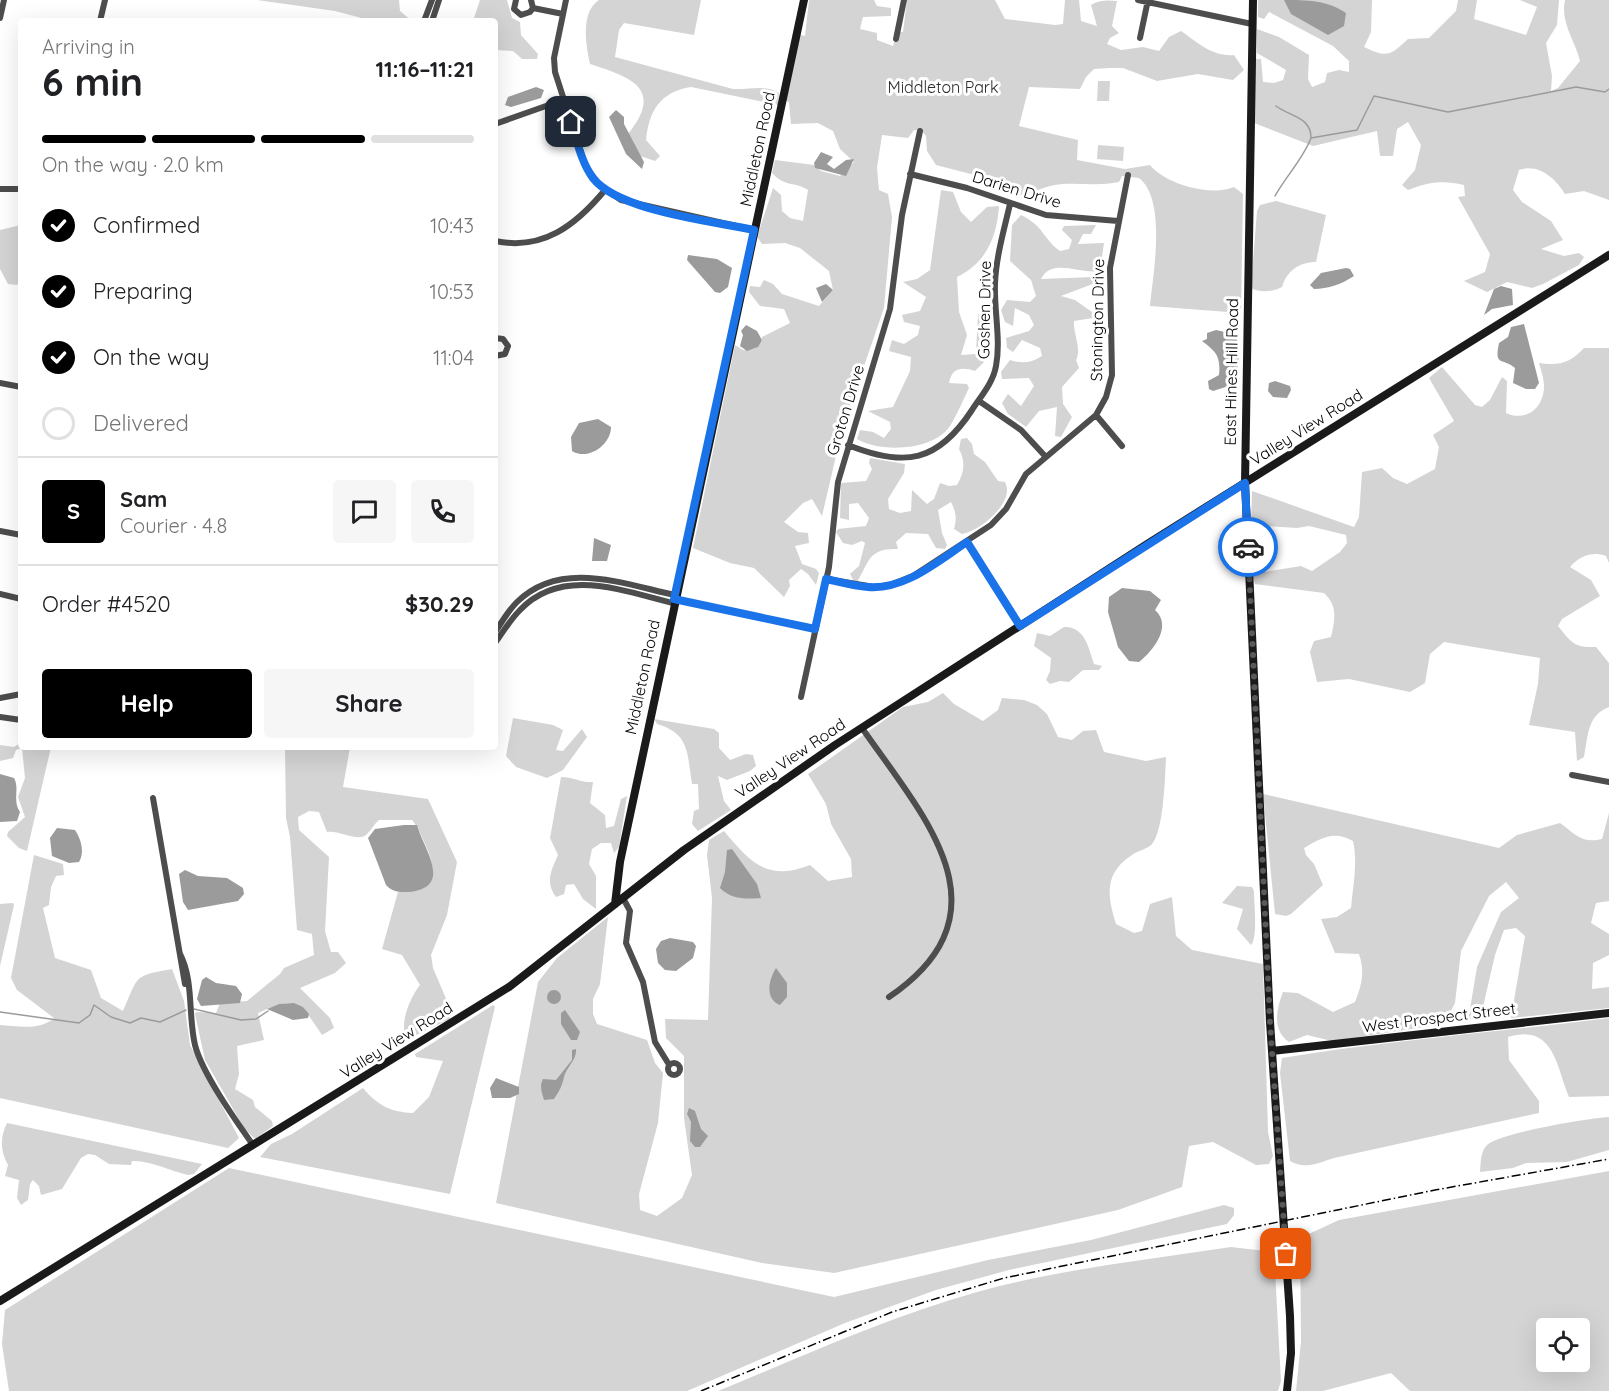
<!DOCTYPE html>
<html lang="en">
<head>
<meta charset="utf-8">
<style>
	body { margin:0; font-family:Quicksand,sans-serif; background:#f6f6f6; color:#202124; height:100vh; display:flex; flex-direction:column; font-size:22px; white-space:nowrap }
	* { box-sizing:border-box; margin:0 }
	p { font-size:20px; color:#757577 }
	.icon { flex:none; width:33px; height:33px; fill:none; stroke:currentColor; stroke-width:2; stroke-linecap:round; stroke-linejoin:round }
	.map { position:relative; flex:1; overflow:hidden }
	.side { position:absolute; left:18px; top:18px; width:480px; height:732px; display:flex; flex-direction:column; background:#fff; border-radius:6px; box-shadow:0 6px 24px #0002 }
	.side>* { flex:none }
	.controls { position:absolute; left:1536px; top:1318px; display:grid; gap:12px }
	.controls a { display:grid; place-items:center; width:54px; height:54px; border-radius:6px; background:#fff; box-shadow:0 6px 24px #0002; font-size:30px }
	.pin { position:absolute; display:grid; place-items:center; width:51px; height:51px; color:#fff; margin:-26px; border-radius:12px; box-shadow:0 3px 9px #0006 }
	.courier { position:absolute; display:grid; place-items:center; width:60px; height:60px; margin:-30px; border:4px solid #1a73e8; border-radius:50%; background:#fff; color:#222; box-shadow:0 2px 8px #0007 }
	.head em { font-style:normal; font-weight:700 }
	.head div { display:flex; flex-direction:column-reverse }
	.head { display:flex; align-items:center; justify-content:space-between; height:102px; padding:0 24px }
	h1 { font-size:39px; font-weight:700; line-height:45px }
	.bar { display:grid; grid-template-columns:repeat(4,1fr); gap:9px 6px; align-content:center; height:72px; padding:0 24px }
	.bar i { height:8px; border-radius:4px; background:#e0e0e0 }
	.bar .selected { background:#000 }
	.bar p { grid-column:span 4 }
	.line { display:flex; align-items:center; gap:15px; padding:0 24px; border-top:2px solid #e0e0e0 }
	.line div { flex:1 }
	.round { display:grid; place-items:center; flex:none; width:63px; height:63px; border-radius:6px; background:#f6f6f6 }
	ol { padding:0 24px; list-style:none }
	li { display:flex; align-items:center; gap:18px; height:66px }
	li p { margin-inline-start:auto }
	li .icon { padding:6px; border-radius:50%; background:#000; color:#fff; stroke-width:4 }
	li:last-child { color:#757577 }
	li i { width:33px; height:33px; border:3px solid #e0e0e0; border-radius:50% }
	.button { display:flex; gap:12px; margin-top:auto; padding:12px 24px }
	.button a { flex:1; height:69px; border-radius:6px; background:#000; color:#fff; font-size:24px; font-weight:700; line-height:69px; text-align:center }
	.button a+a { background:#f6f6f6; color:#202124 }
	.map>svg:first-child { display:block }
	.green { fill:#d4d4d4; fill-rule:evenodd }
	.water { fill:#9b9b9b }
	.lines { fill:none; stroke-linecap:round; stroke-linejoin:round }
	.stream { stroke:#9b9b9b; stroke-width:1.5 }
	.street { stroke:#4d4d4d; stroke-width:6 }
	.secondary { stroke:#1a1a1a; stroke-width:8 }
	.rail { stroke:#000; stroke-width:1.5; stroke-dasharray:9 3 1.5 3; stroke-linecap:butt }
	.done { stroke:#595959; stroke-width:6; stroke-dasharray:0 10.8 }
	.route { stroke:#1a73e8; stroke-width:8 }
	.labels { text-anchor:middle; stroke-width:6; stroke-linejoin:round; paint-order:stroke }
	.park-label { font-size:16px; fill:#2b2b2b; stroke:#fff }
	.street-label { font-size:16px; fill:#000; stroke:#fff }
</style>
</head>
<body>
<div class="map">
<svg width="1609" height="1391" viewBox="0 0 1609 1391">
	<rect width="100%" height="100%" fill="#fff"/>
	<path class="green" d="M257 0H399L400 11 412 21H373L335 11Z
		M480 0H507L512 18 520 22 521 35 538 54 537 59H522L513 51 495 50V21H473Z
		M599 0H701L694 35 624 23 619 30 615 57 733 89C749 90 766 84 779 93L778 105 691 87C660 92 649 111 646 140L660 156 655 161 640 156 628 134C665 88 630 77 590 64 586 46 580 12 599 0Z
		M809 0H874L877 6 891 8V16L863 17 860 29 877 33V40L893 46 897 32H903L907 0H995L1005 19 1055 25 1063 24 1065 0H1079L1081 21 1097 26 1091 5C1099 0 1107 0 1117 1L1112 26 1119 33 1110 38 1107 44 1121 50 1143 47 1159 51 1169 37 1181 31C1198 43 1213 57 1234 55L1244 70 1233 80 1198 74 1157 81 1123 68H1110L1094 69 1086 77 1080 89 1029 87 1019 126 1078 140 1077 160 1125 169 1150 165C1165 184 1211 197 1234 187L1243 194 1241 313 1150 306C1153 274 1167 200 1139 178L1122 176 1119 182C1100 186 1082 183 1063 184 1037 185 1023 205 995 189L990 179 936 165 927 151 926 136 922 131 914 130 908 138 882 135 877 168 879 190 888 194 892 217 884 308 842 430 822 516 812 499 803 503 784 522 798 532 808 533 809 543 795 546 802 564 816 569 819 573 816 585 808 574 801 569 789 580 790 586 784 597 754 568 730 563 693 548 735 345 743 350 754 349 762 340V337L790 323 784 309 760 306 749 292 750 286 760 287 764 280 773 284 782 294 819 306 833 290 829 271 800 248 785 243 762 244 757 237 773 188 781 195 782 211 790 218 803 221 808 190C794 181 786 188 772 173L775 160 814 165 821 171 840 176 854 162 840 149 833 131 818 123 791 124 789 102 782 100 797 34 805 36Z
		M1258 0H1372L1371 32 1364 47C1387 58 1390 56 1408 39L1429 38 1456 11 1458 0H1477L1474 19 1526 35 1537 7 1520 0H1559L1557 25 1546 43 1552 76 1551 91 1558 88 1580 61C1575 40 1560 23 1565 0H1609V200L1584 191 1565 194C1556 179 1539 163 1519 170L1513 190 1522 202 1551 221 1563 240 1541 249 1564 256 1579 253 1584 257 1579 265 1543 284 1532 288 1507 282 1487 292 1464 281 1485 272 1490 254 1458 197 1465 196 1464 185C1443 180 1428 182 1408 190L1402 185 1415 170 1421 145 1408 122 1397 129 1393 156H1380L1377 131 1313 146 1254 123 1255 59H1261L1263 82 1274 83 1283 80 1286 70 1257 53V29L1279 37 1309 55 1308 79 1312 87 1325 82 1327 73 1339 70 1349 72V61L1333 46 1269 12 1264 19 1258 17Z
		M1098 81H1110L1109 101H1097Z
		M1098 145 1124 147 1123 161 1097 159Z
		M941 190 953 192 961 212 971 222 987 207 999 206C997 237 986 263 957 277L959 312 967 335 961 355 976 354 978 314 987 320V359L975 371C962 367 952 367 949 383L967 384 969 388C963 400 957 415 950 426 933 451 881 453 857 439L860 430 873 432 884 438 891 429 890 422 868 411 893 407 910 371 911 357 889 351 892 340 904 344 918 335 920 326 904 322 902 315 920 311 926 297 903 282 917 279 930 270Z
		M1276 201 1326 215 1316 262C1299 262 1287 271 1282 287 1273 292 1260 293 1251 288L1257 211 1260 205Z
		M1021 215C1044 226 1043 239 1060 251L1069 249 1072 240 1062 230 1064 226 1096 225 1091 234H1083L1078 244 1104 243 1100 271C1081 275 1052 257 1041 279L1093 277 1105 272 1103 280 1061 296 1075 300 1099 317 1074 321C1073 334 1082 349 1076 360L1079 368 1062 387 1063 404 1072 417 1061 437 1055 436 1057 407 1039 411 1026 427 1008 414 1002 403 1008 394 1021 406 1034 386 1029 378 1002 379 1001 372 1010 360C1023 364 1031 363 1042 356L1040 348 1022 340 1013 352 1007 348 1006 338 1029 331 1034 325 1029 315 1015 308 1013 326 1005 322 1001 310 1007 300 1030 302 1036 296 1031 280 1010 261 1012 225Z
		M21 225V279L17 285 8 284 0 269V230Z
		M1584 348H1609V563L1606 556C1591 551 1580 556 1570 567L1591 580 1600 596 1562 619 1558 626C1572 643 1574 648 1596 647L1609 663V707C1587 715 1588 737 1584 757L1577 761 1575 732 1529 725 1538 684 1540 658 1444 642 1430 654 1425 683 1410 692 1349 679 1317 682 1310 652 1314 641 1331 637C1335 619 1338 606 1324 593L1255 584 1252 574 1301 566 1312 571 1340 552 1347 543 1346 535 1309 526 1297 528 1251 525 1252 491 1354 527 1359 517 1362 472 1382 468 1393 478 1407 484 1435 469 1439 447 1433 435 1454 421 1429 378 1442 367 1475 405 1482 407 1490 400 1502 377 1507 381 1506 413C1525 422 1544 409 1544 386 1544 379 1541 370 1539 363 1559 366 1570 363 1584 348Z
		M967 438 972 444 974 454 985 462 998 481 1005 482C1016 502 980 531 962 534L954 529C957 518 956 512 951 502L938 510 942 533 947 545 945 549 936 548 928 534 906 533 896 542 898 549C869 548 870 560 857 582L853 580 850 574 859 566 865 543 862 541 852 545 843 543 836 532 838 529 866 526 869 518 858 503 849 504V520L840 518 841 483 866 481 872 469 869 463 870 458 905 464 904 473 888 499 889 509 900 513 911 511 912 490 927 504 934 499 940 483 949 486 957 485C964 473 966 462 959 449L961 439Z
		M1064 627C1085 626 1089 649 1094 664L1102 666 1099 670H1083L1069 682 1060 681 1050 684 1046 680 1050 671 1051 658 1034 646 1037 633 1050 636Z
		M943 693 954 704 983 721 998 710 1002 698 1024 700 1037 705 1047 714 1058 737 1072 740 1083 731 1096 730 1104 752 1146 761 1166 757C1165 776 1164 830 1152 844 1148 849 1137 851 1132 855 1104 873 1107 895 1116 924L1134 933 1142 931 1150 904 1172 897 1176 936 1192 950 1263 964 1268 1132 1273 1156 1269 1164 1256 1165 1213 1142 1189 1146 1182 1187 1118 1210 834 1273 762 1263 496 1203 538 982 557 958 608 917 600 984 593 999V1014L597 1024 647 1040 655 1063 663 1073 658 1123 639 1194 640 1210 657 1216 682 1198 692 1175 684 1118V1056L666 1038 665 1019 708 1020 712 898 707 855 709 840 724 831C750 862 767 882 810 865L828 881 852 877 851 859 831 824 826 804 808 774 903 707 928 702Z
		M513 718 553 725 563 730 556 750 563 751 582 729 587 737 563 770 547 778 516 767 506 756Z
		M654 719 714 729 719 733V748L730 760 746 754 753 755 756 766 750 771 727 780 718 776 724 801 731 810 698 831 692 824 694 811 699 809 698 784H692C687 755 691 734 657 724Z
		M21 742V747H51L27 851 19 848 7 836 8 832 25 817 18 797 25 778 22 748 16 750 13 758 0 761V745L14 747Z
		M285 747H350L343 787 428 799 457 862 447 915 431 955 433 968 447 1001 450 1019 408 1039C397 1026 411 996 420 985L402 955 382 949 398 892C434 892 439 876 426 846 422 837 418 827 412 820H379C374 824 371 831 366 835 357 842 339 830 327 832L319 812 309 811 298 817 299 830 329 857 325 931 331 952H338L346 963 335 973 300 988 330 1018 334 1028 322 1035 303 1007C284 999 274 1006 258 1013L264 1040 237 1046 239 1074 235 1089 253 1100 255 1107 272 1121 273 1126 255 1139 244 1128 205 1060 195 1014 196 1012 216 1013 220 1003 247 1001 280 974 284 968 314 955 312 934 297 930 290 837 286 818Z
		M561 777C573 777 581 783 593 782L590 803 605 815 606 828 614 826 621 799 627 796 619 847 614 853 611 843H601L592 849 589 864 596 876V909L583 899 574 884 566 885 564 894 556 897C545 882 551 871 558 855L550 838Z
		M1263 794 1499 848 1517 835 1560 823C1575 834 1582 844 1602 839L1609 813V901L1596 903 1591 923 1609 934V955L1593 963 1592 989 1609 987V1008L1511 1018 1525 936 1516 928 1504 930 1495 955 1481 1015 1468 1021 1477 967 1501 912 1519 898 1506 882 1489 896 1461 951 1455 1003 1444 1024 1332 1041 1307 1035 1289 1042C1272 1030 1276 1010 1283 992L1298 993 1333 1012 1355 1002C1362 984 1365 972 1359 954L1335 953 1321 919 1337 917 1351 908C1353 885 1358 863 1353 841 1334 830 1321 838 1304 848L1306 855 1314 864 1323 885 1291 914 1286 916 1275 914Z
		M34 855 63 864 64 875 56 876 51 887 49 905 43 908 55 958 91 970 101 998 123 1011C139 976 132 976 172 969L184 1001 190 1045 239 1138 228 1148 0 1098V1025C17 1026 40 1031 54 1018L17 990 11 978Z
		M1237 886 1252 887 1254 891C1254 905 1258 937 1251 945L1237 929 1243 909 1222 903Z
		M13 903 14 905 0 966V904Z
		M493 1005 495 1007 450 1194 260 1157 271 1144 292 1134 363 1088C378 1106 391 1112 413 1113L429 1097 443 1061 416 1057 415 1054Z
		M1609 1018V1096L1569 1097C1556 1066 1554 1023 1508 1037L1509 1060 1539 1101V1113L1334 1158C1318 1163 1305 1170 1290 1161L1280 1073 1282 1058C1390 1040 1500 1032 1609 1018Z
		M1609 1117V1150L1567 1162 1526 1163 1513 1168 1480 1172C1481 1163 1480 1152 1487 1145 1500 1133 1588 1118 1609 1117Z
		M7 1123 202 1164 194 1174 188 1175C170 1171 150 1160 132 1161L131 1165 109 1164 95 1155 88 1154 81 1158 62 1189 41 1195 39 1186 33 1180 30 1184 28 1200 21 1205 17 1198 19 1180 5 1176 8 1165C0 1151 0 1137 7 1123Z
		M229 1168 834 1297 988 1260 1091 1240 1224 1205 1234 1208V1215L1227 1224 1009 1270 936 1290 845 1323 687 1391H9L2 1344 5 1310Z
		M1609 1171V1391H1410L1391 1373 1323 1391H1296L1301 1341 1300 1238 1339 1220ZM1546 1329H1580V1362H1546Z
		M1231 1247 1274 1252 1281 1381 1278 1391H718C803 1356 888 1317 977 1292 1060 1269 1146 1260 1231 1247Z"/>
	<path class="water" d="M1284 0C1307 0 1327 0 1346 13L1344 26 1328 35 1291 14Z
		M536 87 544 90 541 98 511 107 505 105 508 97Z
		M616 110 624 117V124L644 162 642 169 626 154 609 117Z
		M821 152 833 157 827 164 834 169 846 160 854 159 846 176 815 168 814 163Z
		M688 255 717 259 732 268 728 287 720 293 715 292 687 260Z
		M1346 268 1350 269 1354 276C1342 284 1328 289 1314 289L1310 285 1321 273Z
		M826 284 833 290 822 302 816 288Z
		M1501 286 1512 289 1513 305 1492 309 1484 315 1494 289Z
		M1524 324 1539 383 1535 389H1526L1513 383 1515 368C1502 357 1494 367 1499 343L1508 337 1511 327Z
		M746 325 757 331 762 340 758 347 747 351 740 346 743 335 741 331Z
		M1216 330 1234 334C1243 347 1238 367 1234 382L1232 385 1213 391 1209 389 1208 381 1219 375C1221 355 1215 351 1202 341L1207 339V333Z
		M1275 381 1290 386 1291 390 1287 398 1273 397 1268 391 1269 383Z
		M598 419 611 427C611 445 588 461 572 451L571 437 579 423Z
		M594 538 611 545 607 561H592Z
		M1122 588 1150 591 1161 600 1155 610C1173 626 1153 651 1139 662L1129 661 1118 647 1108 612 1109 597Z
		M0 774 14 778C20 789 12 800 20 812L17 821 0 822Z
		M404 825H417C423 848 455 888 408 892 399 892 392 892 386 885L368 838 375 829Z
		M57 828 75 830C81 839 85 852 79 862L69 863 52 856 50 838Z
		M732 849 757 884 761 898C746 899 732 900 720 888L725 872 727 850Z
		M185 870 198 876 227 878 243 888 244 894 238 901 188 910 183 902 179 874Z
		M670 938 693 942 696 946 693 958 676 971 665 970 658 963 656 949 661 941Z
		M776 968 787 983V997L780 1005C764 999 769 979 776 968Z
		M206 977 216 983 236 986 242 994 240 1003 201 1006 197 999 202 980Z
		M547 997a7 7 0 1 1 14 0a7 7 0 1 1-14 0Z
		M294 1003 303 1007 309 1014 308 1018 293 1020 267 1009 279 1004Z
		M565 1010 580 1032 577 1040H571L561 1024V1013Z
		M576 1049C577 1060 567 1066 564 1077 562 1086 560 1090 554 1099L544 1100C542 1093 539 1086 543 1079L556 1080 572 1060V1050Z
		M496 1078 519 1087V1094L510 1098H492L490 1088Z
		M689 1108 695 1111 701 1129 708 1136 700 1147H695L690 1141 691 1122 687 1114Z"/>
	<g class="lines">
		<path class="stream" d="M1276 106C1291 117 1311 117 1311 138
			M1275 196C1286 176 1303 159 1311 138L1357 130 1374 96 1448 112 1576 87 1605 92 1609 89
			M194 1009 241 1020 256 1019 268 1011
			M0 1012 79 1023 90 1015 94 1005 111 1017 130 1023 141 1018 160 1022 186 1010"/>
		<path class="street" d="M516 0 514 9 521 15 530 12 533 8 531 0
			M566 0 554 58 555 72 585 165 598 184 621 200 754 230
			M1138 0 1252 24
			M533 8 563 14
			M0 18 4 0
			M100 21 105 0
			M424 21 432 0
			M432 21 439 0
			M1140 38 1148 0
			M896 39 904 0
			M495 124 563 100
			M910 174 967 188 1046 215 1118 221
			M0 189H21
			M495 241C543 251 576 225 605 190
			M495 338 503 339 508 346 505 354 495 356
			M0 383 21 387
			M979 401 1021 430 1045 456
			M1096 415 1122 446
			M848 445C905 468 938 462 972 410 981 396 993 383 996 366 1001 340 994 311 995 284 996 257 1004 230 1010 204
			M0 531 21 535
			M967 542 1020 626
			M827 579 874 587 890 585 913 576 991 525 1006 509 1026 474 1096 415 1106 397 1112 375 1110 268 1128 175
			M0 594 21 599
			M674 599 815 629
			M495 632C502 622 508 611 517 602 561 559 623 584 675 595
			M495 643C503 632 510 620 520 610 562 566 623 591 673 603
			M801 697 829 567 838 482 890 309 902 215 920 131
			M0 698 21 694
			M0 717 21 720
			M862 728C923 816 1014 912 889 997
			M1572 775 1609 782
			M153 798 185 984
			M623 898 630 911 626 943 643 982 655 1042 668 1063
			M180 954C194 981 188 1016 195 1045 202 1073 236 1121 253 1145
			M668 1069a6 6 0 1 1 12 0a6 6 0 1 1-12 0Z"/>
		<path class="secondary" d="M1253 0 1245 483 1270 1022 1290 1316 1291 1353 1287 1391
			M615 904 620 862 804 0
			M1272 1051 1609 1013
			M0 1301 509 987 684 850 835 745 1147 544 1609 255"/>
		<path class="rail" d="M701 1391 892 1312 1004 1278 1435 1190 1609 1159"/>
	</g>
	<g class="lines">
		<path class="done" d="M1248 547 1270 1022 1286 1254"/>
		<path class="route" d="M571 122C577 140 581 162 593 178 618 211 713 221 754 230L674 599 815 629 826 579C840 582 854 586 868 587 905 590 938 561 967 542L1020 626 1245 483 1248 547"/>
	</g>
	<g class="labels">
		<g class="park-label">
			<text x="943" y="93">Middleton Park</text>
		</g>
		<g class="street-label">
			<text transform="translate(757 149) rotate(-78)" y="6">Middleton Road</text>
			<text transform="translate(1017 189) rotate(17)" y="6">Darien Drive</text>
			<text transform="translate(984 310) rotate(-89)" y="6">Goshen Drive</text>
			<text transform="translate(1097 320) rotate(-89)" y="6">Stonington Drive</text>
			<text transform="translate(1231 372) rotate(-89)" y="6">East Hines Hill Road</text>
			<text transform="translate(845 410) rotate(-73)" y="6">Groton Drive</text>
			<text transform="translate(1306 427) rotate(-32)" y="6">Valley View Road</text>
			<text transform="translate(642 677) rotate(-78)" y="6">Middleton Road</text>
			<text transform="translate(790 758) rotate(-34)" y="6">Valley View Road</text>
			<text transform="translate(1439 1017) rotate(-7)" y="6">West Prospect Street</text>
			<text transform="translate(396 1040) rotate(-32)" y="6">Valley View Road</text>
		</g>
	</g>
</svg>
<div class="controls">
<a><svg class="icon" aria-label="locate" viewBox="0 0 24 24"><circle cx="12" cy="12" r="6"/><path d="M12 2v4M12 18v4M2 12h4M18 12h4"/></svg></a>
</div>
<div class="pin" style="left:1286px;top:1254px;background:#ea580c"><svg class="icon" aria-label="bag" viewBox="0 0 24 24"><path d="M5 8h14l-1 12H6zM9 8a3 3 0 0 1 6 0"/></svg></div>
<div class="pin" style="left:571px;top:122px;background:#1f2937"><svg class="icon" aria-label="home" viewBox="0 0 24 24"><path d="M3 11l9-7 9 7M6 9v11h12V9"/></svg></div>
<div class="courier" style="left:1248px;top:547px"><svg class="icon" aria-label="car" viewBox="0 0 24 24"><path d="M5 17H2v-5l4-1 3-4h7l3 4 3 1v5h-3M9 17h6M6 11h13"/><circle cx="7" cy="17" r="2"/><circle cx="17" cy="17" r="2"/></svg></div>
<section class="side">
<div class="head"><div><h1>6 min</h1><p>Arriving in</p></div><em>11:16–11:21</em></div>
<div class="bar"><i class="selected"></i><i class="selected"></i><i class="selected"></i><i></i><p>On the way · 2.0 km</p></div>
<ol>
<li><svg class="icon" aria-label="check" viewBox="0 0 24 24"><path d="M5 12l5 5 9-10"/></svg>Confirmed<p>10:43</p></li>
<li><svg class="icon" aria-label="check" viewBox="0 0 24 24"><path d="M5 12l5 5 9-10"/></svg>Preparing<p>10:53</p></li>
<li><svg class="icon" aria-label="check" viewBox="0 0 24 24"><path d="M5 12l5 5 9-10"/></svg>On the way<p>11:04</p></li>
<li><i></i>Delivered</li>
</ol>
<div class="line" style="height:108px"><b class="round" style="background:#000;color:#fff">S</b><div><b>Sam</b><p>Courier · 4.8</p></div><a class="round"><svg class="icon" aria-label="chat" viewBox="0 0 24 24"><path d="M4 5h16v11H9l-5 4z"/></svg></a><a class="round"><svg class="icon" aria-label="phone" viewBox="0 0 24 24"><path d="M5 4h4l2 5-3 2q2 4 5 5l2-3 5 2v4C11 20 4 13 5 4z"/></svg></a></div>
<div class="line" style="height:78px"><div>Order #4520</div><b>$30.29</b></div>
<div class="button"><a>Help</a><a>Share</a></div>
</section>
</div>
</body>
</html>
